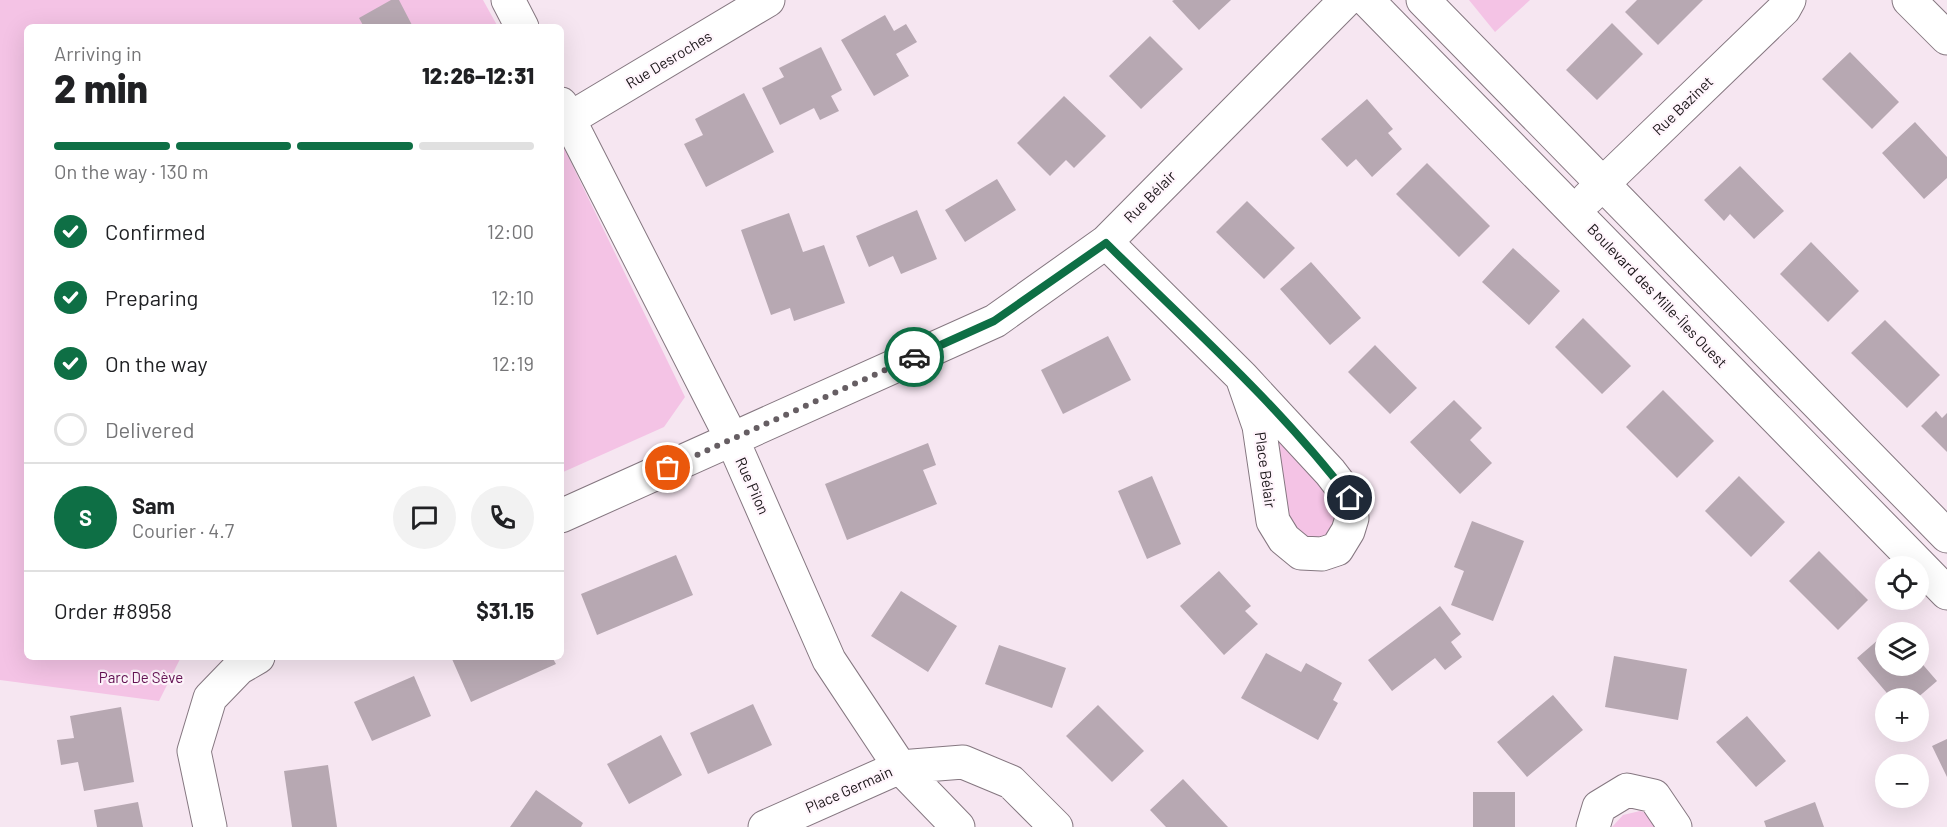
<!DOCTYPE html>
<html lang="en">
<head>
<meta charset="utf-8">
<style>
	body { margin:0; font-family:Barlow,sans-serif; background:#f2f2f2; color:#202124; height:100vh; display:flex; flex-direction:column; font-size:22px; white-space:nowrap }
	* { box-sizing:border-box; margin:0 }
	p { font-size:20px; color:#757577 }
	.icon { flex:none; width:33px; height:33px; fill:none; stroke:currentColor; stroke-width:2; stroke-linecap:round; stroke-linejoin:round }
	.map { position:relative; flex:1; overflow:hidden }
	.panel { position:absolute; left:24px; top:24px; width:540px; height:636px; display:flex; flex-direction:column; background:#fff; border-radius:9px; box-shadow:0 6px 24px #0002 }
	.panel>* { flex:none }
	.fabs { position:absolute; left:1875px; top:556px; display:grid; gap:12px }
	.fabs a { display:grid; place-items:center; width:54px; height:54px; border-radius:50%; background:#fff; box-shadow:0 6px 24px #0002; font-size:30px }
	.pin { position:absolute; display:grid; place-items:center; width:51px; height:51px; color:#fff; margin:-26px; border:3px solid #fff; border-radius:50%; box-shadow:0 2px 6px #0007 }
	.courier { position:absolute; display:grid; place-items:center; width:60px; height:60px; margin:-30px; border:4px solid #0e6f45; border-radius:50%; background:#fff; color:#222; box-shadow:0 2px 8px #0007 }
	.overview em { font-style:normal; font-weight:800 }
	.overview div { display:flex; flex-direction:column-reverse }
	.overview { display:flex; align-items:center; justify-content:space-between; height:102px; padding:0 30px }
	h1 { font-size:39px; font-weight:800; line-height:45px }
	.bar { display:grid; grid-template-columns:repeat(4,1fr); gap:9px 6px; align-content:center; height:72px; padding:0 30px }
	.bar i { height:8px; border-radius:4px; background:#e0e0e0 }
	.bar .current { background:#0e6f45 }
	.bar p { grid-column:span 4 }
	.line { display:flex; align-items:center; gap:15px; padding:0 30px; border-top:2px solid #e0e0e0 }
	.line div { flex:1 }
	.round { display:grid; place-items:center; flex:none; width:63px; height:63px; border-radius:32px; background:#f2f2f2 }
	ol { padding:0 30px; list-style:none }
	li { display:flex; align-items:center; gap:18px; height:66px }
	li p { margin-inline-start:auto }
	li .icon { padding:6px; border-radius:50%; background:#0e6f45; color:#fff; stroke-width:4 }
	li:last-child { color:#757577 }
	li i { width:33px; height:33px; border:3px solid #e0e0e0; border-radius:50% }
	.map>svg:first-child { display:block }
	.green { fill:#f4c3e5 }
	.building { fill:#b7a8b2 }
	.lines { fill:none; stroke-linecap:round; stroke-linejoin:round }
	.minor-casing { stroke:#857780; stroke-width:35 }
	.minor { stroke:#fff; stroke-width:33 }
	.done { stroke:#665e63; stroke-width:6; stroke-dasharray:0 10.8 }
	.route { stroke:#0e6f45; stroke-width:8 }
	.labels { text-anchor:middle; stroke-width:4.5; stroke-linejoin:round; paint-order:stroke }
	.street-label { font-size:15px; fill:#191417; stroke:#fff5fc }
	.park-label { font-size:15px; fill:#641154; stroke:#fff5fc }
</style>
</head>
<body>
<div class="map">
<svg width="1947" height="827" viewBox="0 0 1947 827">
	<rect width="100%" height="100%" fill="#f6e6f1"/>
	<path class="green" d="M0 0H483L498 27H27V657H181L159 701 0 680Z
		M1469 0H1530L1495 32Z
		M561 142 685 397 664 427 561 473Z
		M1258 403 1341 505 1329 542 1302 545 1290 531Z
		M1640 811 1649 814 1661 827H1612L1623 815Z"/>
	<path class="building" d="M391 0H399L413 27H364L359 18Z
		M1231 0 1199 30 1172 1 1174 0Z
		M1637 0H1703L1658 45 1625 12Z
		M885 15 894 31 906 24 917 42 896 54 909 76 874 96 841 40Z
		M1612 23 1643 54 1597 100 1566 70Z
		M1150 36 1183 69 1141 109 1109 76Z
		M821 47 842 90 831 96 839 111 820 120 814 108 780 125 762 88 784 77 779 68Z
		M1850 52 1899 102 1872 129 1822 79Z
		M744 93 774 152 706 187 684 144 703 135 695 119Z
		M1064 96 1106 136 1074 168 1066 160 1050 176 1017 143Z
		M1367 99 1393 129 1388 133 1402 149 1372 177 1356 159 1347 167 1321 139Z
		M1915 122 1947 157V178L1924 199 1882 153Z
		M1427 163 1490 226 1459 257 1396 194Z
		M1740 166 1784 211 1754 239 1730 214 1724 221 1704 200Z
		M997 179 1016 210 965 242 945 210Z
		M1247 201 1295 248 1264 279 1216 232Z
		M917 210 937 259 901 274 893 256 869 267 856 236Z
		M789 213 803 252 824 245 845 303 794 321 790 308 771 315 741 230Z
		M1811 242 1859 291 1828 322 1780 274Z
		M1513 248 1560 291 1529 325 1482 282Z
		M1311 262 1361 318 1330 345 1280 289Z
		M1583 318 1631 366 1602 394 1555 347Z
		M1885 320 1940 375 1907 408 1851 353Z
		M1108 336 1131 380 1063 414 1041 370Z
		M1375 345 1417 388 1390 414 1348 372Z
		M1663 390 1714 441 1677 478 1626 427Z
		M1454 400 1482 428 1470 440 1492 463 1460 494 1410 442Z
		M1936 411 1942 418 1947 413V452L1921 426Z
		M928 443 936 465 923 470 937 504 847 540 825 484Z
		M1152 476 1181 544 1147 559 1118 491Z
		M1739 476 1785 522 1751 557 1705 511Z
		M1472 521 1524 541 1493 621 1451 605 1464 571 1454 567Z
		M1819 551 1868 600 1838 630 1789 581Z
		M676 555 693 595 597 635 581 594Z
		M1219 571 1251 606 1245 611 1258 624 1224 655 1180 606Z
		M901 591 957 626 928 672 871 636Z
		M1440 606 1461 634 1451 642 1462 657 1445 670 1435 658 1392 691 1368 660Z
		M1886 633V666H1918V659L1937 681 1916 699H1892L1857 658Z
		M999 645 1066 668 1052 708 985 684Z
		M1266 653 1301 672 1306 663 1342 683 1333 700 1338 703 1318 740 1241 698Z
		M1614 656 1687 669 1678 720 1605 707Z
		M457 657H552L556 664 471 702 452 659Z
		M414 676 431 716 372 741 354 702Z
		M1553 695 1583 730 1527 777 1497 742Z
		M753 704 772 745 708 774 690 733Z
		M1098 705 1144 751 1112 782 1066 736Z
		M121 707 134 782 84 791 78 762 61 765 57 740 74 738 70 716Z
		M1747 716 1786 761 1756 787 1716 742Z
		M661 735 682 775 629 804 607 764Z
		M1947 739V777L1932 746Z
		M328 765 337 827H292L284 771Z
		M1183 779 1228 827H1166L1150 810Z
		M536 790 583 823 581 827H510Z
		M1473 792H1515V827H1473Z
		M138 802 143 827H97L94 810Z
		M1815 802 1824 827H1766L1764 821Z"/>
	<g class="lines">
		<g class="minor-casing">
			<path id="minor" d="M508 0 522 27
				M1367 0 1947 593
				M1423 0 1947 536
				M1909 0 1947 38
				M561 104 732 439 829 660 900 767 958 827
				M569 119 768 0
				M1588 198 1784 9 1789 0
				M1106 242 1242 377 1259 426 1273 521 1284 539 1301 553 1322 554 1337 549 1348 531 1352 518 1350 498 1330 472 1242 377
				M561 516 995 321 1106 242 1346 0
				M210 827 194 751 210 698 239 668 258 657
				M765 827 900 767 963 762 1011 782 1056 827
				M1593 827 1599 807 1627 790 1654 796 1675 827"/>
		</g>
		<use href="#minor" class="minor"/>
	</g>
	<g class="lines">
		<path class="done" d="M668 468 914 357"/>
		<path class="route" d="M914 357 994 321 1106 243C1189 325 1279 405 1350 498"/>
	</g>
	<g class="labels">
		<g class="street-label">
			<text transform="translate(669 60) rotate(-31)" y="5">Rue Desroches</text>
			<text transform="translate(1683 106) rotate(-44)" y="5">Rue Bazinet</text>
			<text transform="translate(1150 197) rotate(-45)" y="5">Rue Bélair</text>
			<text transform="translate(1657 296) rotate(46)" y="5">Boulevard des Mille-Îles Ouest</text>
			<text transform="translate(1265 470) rotate(82)" y="5">Place Bélair</text>
			<text transform="translate(752 486) rotate(66)" y="5">Rue Pilon</text>
			<text transform="translate(849 790) rotate(-24)" y="5">Place Germain</text>
		</g>
		<g class="park-label">
			<text x="141" y="683">Parc De Sève</text>
		</g>
	</g>
</svg>
<div class="fabs">
<a><svg class="icon" aria-label="locate" viewBox="0 0 24 24"><circle cx="12" cy="12" r="6"/><path d="M12 2v4M12 18v4M2 12h4M18 12h4"/></svg></a>
<a><svg class="icon" aria-label="layers" viewBox="0 0 24 24"><path d="M12 4l9 5-9 5-9-5zM3 14l9 5 9-5"/></svg></a>
<a>+</a>
<a>−</a>
</div>
<div class="pin" style="left:668px;top:468px;background:#ea580c"><svg class="icon" aria-label="bag" viewBox="0 0 24 24"><path d="M5 8h14l-1 12H6zM9 8a3 3 0 0 1 6 0"/></svg></div>
<div class="pin" style="left:1350px;top:498px;background:#1f2937"><svg class="icon" aria-label="home" viewBox="0 0 24 24"><path d="M3 11l9-7 9 7M6 9v11h12V9"/></svg></div>
<div class="courier" style="left:914px;top:357px"><svg class="icon" aria-label="car" viewBox="0 0 24 24"><path d="M5 17H2v-5l4-1 3-4h7l3 4 3 1v5h-3M9 17h6M6 11h13"/><circle cx="7" cy="17" r="2"/><circle cx="17" cy="17" r="2"/></svg></div>
<section class="panel">
<div class="overview"><div><h1>2 min</h1><p>Arriving in</p></div><em>12:26–12:31</em></div>
<div class="bar"><i class="current"></i><i class="current"></i><i class="current"></i><i></i><p>On the way · 130 m</p></div>
<ol>
<li><svg class="icon" aria-label="check" viewBox="0 0 24 24"><path d="M5 12l5 5 9-10"/></svg>Confirmed<p>12:00</p></li>
<li><svg class="icon" aria-label="check" viewBox="0 0 24 24"><path d="M5 12l5 5 9-10"/></svg>Preparing<p>12:10</p></li>
<li><svg class="icon" aria-label="check" viewBox="0 0 24 24"><path d="M5 12l5 5 9-10"/></svg>On the way<p>12:19</p></li>
<li><i></i>Delivered</li>
</ol>
<div class="line" style="height:108px"><b class="round" style="background:#0e6f45;color:#fff">S</b><div><b>Sam</b><p>Courier · 4.7</p></div><a class="round"><svg class="icon" aria-label="chat" viewBox="0 0 24 24"><path d="M4 5h16v11H9l-5 4z"/></svg></a><a class="round"><svg class="icon" aria-label="phone" viewBox="0 0 24 24"><path d="M5 4h4l2 5-3 2q2 4 5 5l2-3 5 2v4C11 20 4 13 5 4z"/></svg></a></div>
<div class="line" style="height:78px"><div>Order #8958</div><b>$31.15</b></div>
</section>
</div>
</body>
</html>
